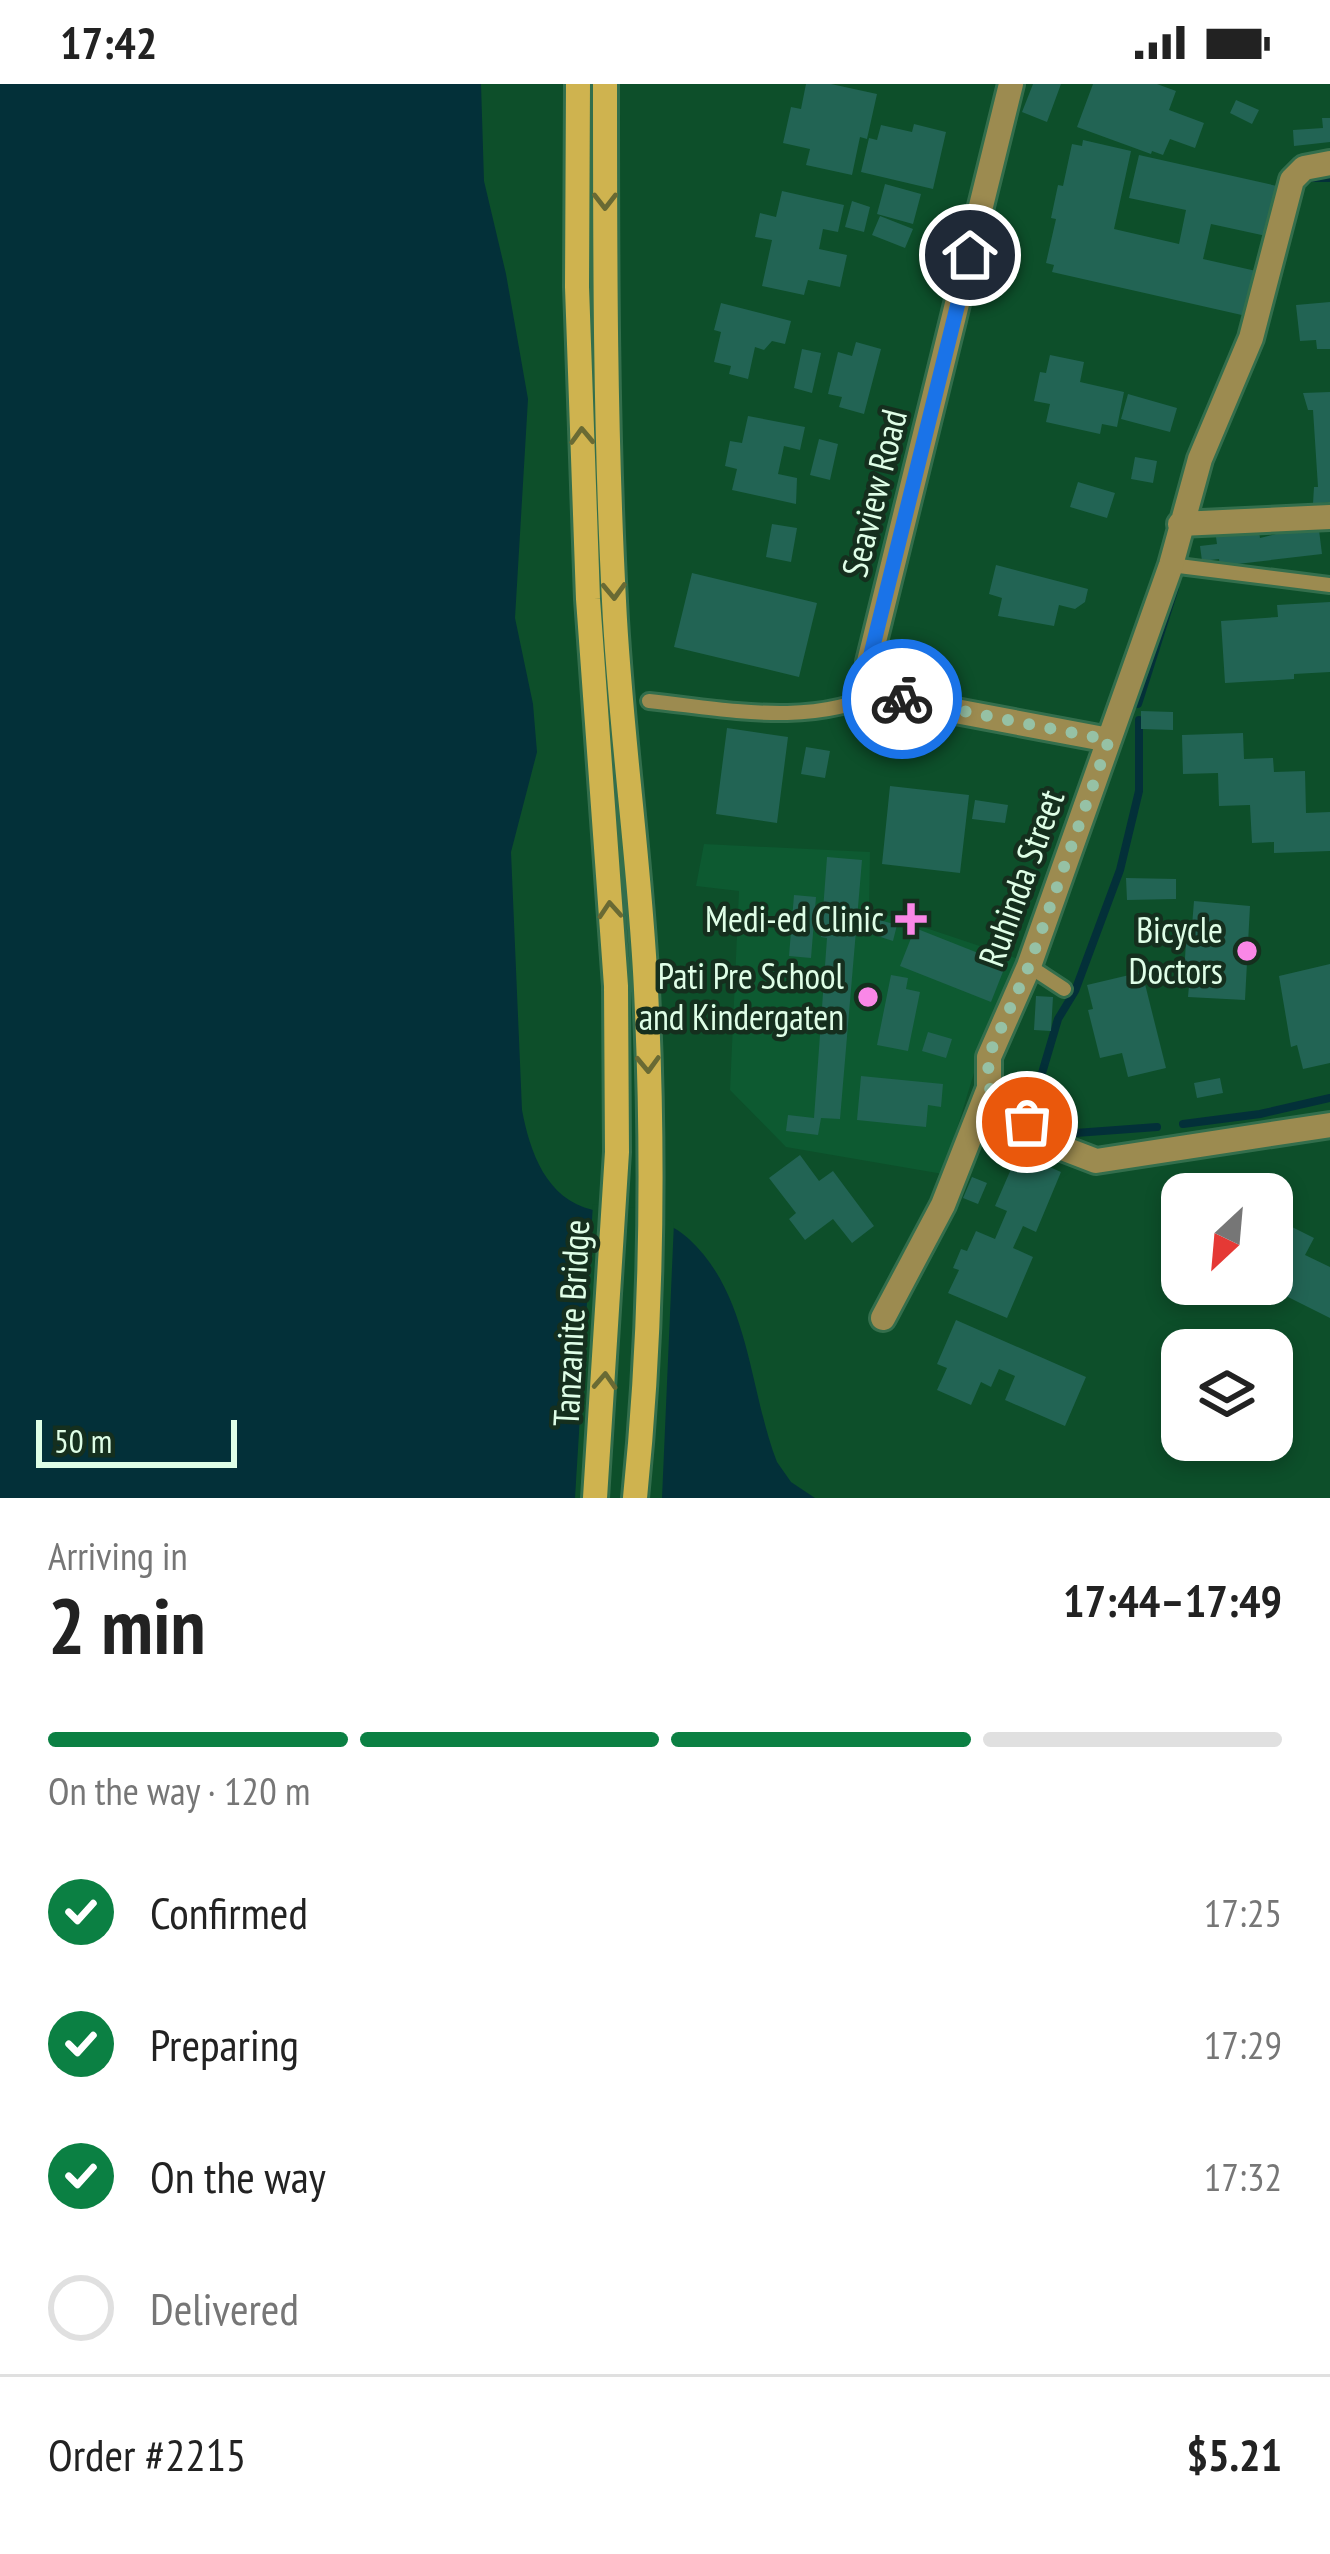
<!DOCTYPE html>
<html lang="en">
<head>
<meta charset="utf-8">
<style>
	body { margin:0; font-family:"PT Sans Narrow",sans-serif; background:#f6f6f6; color:#222; height:100vh; display:flex; flex-direction:column; font-size:45px; white-space:nowrap }
	* { box-sizing:border-box; margin:0 }
	p { font-size:39px; color:#767676 }
	.icon { flex:none; width:66px; height:66px; fill:none; stroke:currentColor; stroke-width:2; stroke-linecap:round; stroke-linejoin:round }
	.map { position:relative; height:1414px; overflow:hidden }
	.details { display:flex; flex-direction:column; background:#fff; flex:1 }
	.details>* { flex:none }
	.needle { width:78px; rotate:206deg }
	.buttons { position:absolute; left:1161px; top:1089px; display:grid; gap:24px }
	.buttons a { display:grid; place-items:center; width:132px; height:132px; border-radius:24px; background:#fff; box-shadow:0 6px 18px #0003; font-size:60px }
	.scale { position:absolute; left:36px; bottom:30px; width:201px; box-sizing:border-box; padding-left:12px; border:6px solid #dffee7; border-top:0; font-size:33px; line-height:42px; white-space:nowrap; color:#dffee7; -webkit-text-stroke:9px #152f1e; paint-order:stroke }
	.pin { position:absolute; display:grid; place-items:center; width:102px; height:102px; color:#fff; margin:-51px; border:6px solid #fff; border-radius:50%; box-shadow:0 3px 12px #0007 }
	.courier { position:absolute; display:grid; place-items:center; width:120px; height:120px; margin:-60px; border:9px solid #1a73e8; border-radius:50%; background:#fff; color:#222; box-shadow:0 3px 15px #0007 }
	.summary em { font-style:normal; font-weight:600 }
	.summary div { display:flex; flex-direction:column-reverse }
	.summary { display:flex; align-items:center; justify-content:space-between; height:204px; padding:0 48px }
	h1 { font-size:78px; font-weight:600; line-height:90px }
	.bar { display:grid; grid-template-columns:repeat(4,1fr); gap:18px 12px; align-content:center; height:144px; padding:0 48px }
	.bar i { height:15px; border-radius:9px; background:#e0e0e0 }
	.bar .current { background:#0b8043 }
	.bar p { grid-column:span 4 }
	.line { display:flex; align-items:center; gap:30px; padding:0 48px; border-top:3px solid #e0e0e0 }
	.line div { flex:1 }
	ol { padding:0 48px; list-style:none }
	li { display:flex; align-items:center; gap:36px; height:132px }
	li p { margin-inline-start:auto }
	li .icon { padding:12px; border-radius:50%; background:#0b8043; color:#fff; stroke-width:4 }
	li:last-child { color:#767676 }
	li i { width:66px; height:66px; border:6px solid #e0e0e0; border-radius:50% }
	.status { display:flex; justify-content:space-between; align-items:center; height:84px; padding:0 60px; background:#fff; direction:ltr }
	.status svg { height:33px; fill:currentColor }
	.map>svg:first-child { display:block }
	.built { fill:#0d5a31 }
	.water { fill:#033039 }
	.pier { fill:#0d4f2a }
	.lines { fill:none; stroke-linecap:round; stroke-linejoin:round }
	.stream { stroke:#033039; stroke-width:8 }
	.building { fill:#226454 }
	.lane-casing { stroke:#336e4c; stroke-width:20 }
	.street-casing { stroke:#336e4c; stroke-width:30 }
	.secondary-casing { stroke:#336e4c; stroke-width:30 }
	.lane { stroke:#9c8b50; stroke-width:14 }
	.street { stroke:#9c8b50; stroke-width:24 }
	.secondary { stroke:#cfb34f; stroke-width:24 }
	.oneway { stroke:#696a34 }
	.done { stroke:#96c1a5; stroke-width:12; stroke-dasharray:0 21.6 }
	.route { stroke:#1a73e8; stroke-width:15 }
	.poi-dot { fill:#fa87e7; stroke:#152f1e; stroke-width:4.5 }
	.labels { text-anchor:middle; stroke-width:9; stroke-linejoin:round; paint-order:stroke }
	.street-label { font-size:36px; fill:#dffee7; stroke:#152f1e }
	.poi-label { font-size:36px; fill:#dffee7; stroke:#152f1e; text-anchor:end }
</style>
</head>
<body>
<div class="status"><b>17:42</b><svg viewBox="0 0 49 12"><path d="M0 12V9h3v3zM5 12V6h3v6zM10 12V3h3v9zM15 12V0h3v12zM26 1h20v11H26zM47 4h2v5h-2z"/></svg></div>
<div class="map">
<svg width="1330" height="1414" viewBox="0 0 1330 1414">
	<rect width="100%" height="100%" fill="#0d4f2a"/>
	<path class="built" d="M704 760 870 768 869 825 1019 875 986 950 943 1090 786 1063 730 1006 739 807 696 802Z"/>
	<path class="water" d="M0 0H481L484 97 506 190 528 315 515 534 533 620 537 668 511 768 522 1026C530 1068 546 1115 593 1126 627 1133 661 1129 689 1155 750 1211 749 1306 777 1378L791 1398 815 1414H0Z"/>
	<path class="pier" d="M593 1120 637 1124 674 1138 662 1414H575Z"/>
	<g class="lines">
		<path class="stream" d="M1308 94H1330
			M1138 620 1175 504
			M1139 636V707L1120 786 1075 907 1058 935 1032 1023 1062 1050 1157 1043
			M1183 1040 1260 1030 1330 1014"/>
	</g>
	<path class="building" d="M806 0H831L877 10 867 55 860 53 852 91 806 81 810 65 783 59 791 23 801 25Z
		M1033 0H1061L1047 38 1022 28Z
		M1093 0H1157L1176 7 1169 26 1204 39 1195 64 1170 55 1163 71 1152 67 1151 70 1077 43Z
		M1236 16 1259 26 1252 40 1230 29Z
		M1322 34H1330V58L1294 62 1293 46 1323 44Z
		M914 40 946 48 933 105 861 88 869 54 877 56 881 41 912 48Z
		M1083 56 1131 67 1114 145 1179 160 1186 126 1129 114 1139 71 1286 104 1275 154 1211 140 1203 175 1265 189 1255 234 1052 188 1054 181 1046 179 1056 135 1051 134 1058 101 1063 102 1072 60 1082 62Z
		M885 100 921 110 913 140 877 130Z
		M782 107 844 121 838 148 823 145 819 165 847 171 840 203 808 196 804 211 762 202 772 156 755 153 760 129 776 133Z
		M852 117 870 123 864 148 845 143Z
		M880 132 913 145 905 164 872 151Z
		M1330 218V265H1317L1316 256 1300 257 1296 221Z
		M721 219 791 237 785 260 772 257 764 266 755 263 748 295 729 290 731 282 714 278 721 248 714 246Z
		M856 258 881 265 864 330 839 323 842 313 828 310 838 268 852 272Z
		M802 265 821 269 812 309 794 304Z
		M1050 271 1084 278 1080 298 1124 308 1117 343 1102 340 1100 350 1046 338 1050 320 1034 317 1040 288 1046 289Z
		M1330 308V418L1313 420 1314 403H1318L1313 326H1308L1303 309Z
		M1128 310 1177 324 1170 348 1121 335Z
		M748 332 805 343 800 366 784 362 778 390 797 394 796 420 732 406 737 385 725 382 730 357 742 359Z
		M819 355 838 360 830 396 810 391Z
		M1135 373 1157 377 1153 399 1131 395Z
		M1078 398 1115 409 1107 434 1070 423Z
		M772 440 797 444 791 478 766 473Z
		M1301 444V448L1319 446 1322 470 1220 482 1219 475 1202 477 1200 462 1217 460 1216 453 1259 448 1260 454Z
		M996 481 1088 505 1085 518 1075 525 1059 521 1054 542 998 532 1002 514 989 510Z
		M692 489 817 519 799 593 674 563Z
		M1330 518V588L1294 590V595L1225 599 1221 537 1278 533 1277 521Z
		M1141 627 1173 628V646L1141 645Z
		M727 644 788 653 777 739 716 730Z
		M1243 649 1244 675 1273 674 1274 688 1305 687 1306 729 1330 728V767L1274 769V758L1252 759 1250 721 1219 722 1218 689 1183 690 1182 651Z
		M806 663 830 667 825 694 801 690Z
		M890 702 969 711 960 789 882 780Z
		M975 716 1008 721 1005 739 972 735Z
		M827 773 862 776 840 1035 821 1034 818 1051 786 1047 788 1031 814 1034 827 854 821 853Z
		M1126 794 1176 795V815L1127 816Z
		M794 811 816 813 811 874 789 872Z
		M1194 817 1250 822 1245 916 1188 913 1190 890H1184L1187 842H1192Z
		M869 833 897 841 893 857 865 848Z
		M915 844 1006 880 991 918 900 882Z
		M1330 880V979L1303 985 1297 961 1291 963 1279 892Z
		M1142 888 1166 984 1128 993 1122 969 1100 974 1088 926 1093 925 1087 901Z
		M891 891 908 894 906 905 920 908 908 967 877 961Z
		M1036 912 1053 913 1051 947 1034 946Z
		M928 948 952 955 946 974 922 967Z
		M861 992 943 1000 941 1023 928 1021 926 1043 857 1036Z
		M1220 994 1223 1009 1197 1014 1194 999Z
		M1018 1069 1061 1088 1036 1148 1023 1142 1013 1164 1033 1173 1007 1234 948 1209 959 1186 953 1184 961 1165 967 1167 976 1147 995 1155 1007 1127 995 1122Z
		M800 1071 819 1097 833 1087 874 1142 852 1159 833 1135 805 1156 789 1135 796 1129 769 1094Z
		M972 1093 987 1099 978 1120 963 1114Z
		M1272 1133 1314 1154 1305 1171 1330 1183V1234L1278 1208 1286 1191 1272 1184Z
		M956 1236 1086 1293 1065 1342 1005 1316 1015 1292 999 1285 991 1303 981 1298 971 1321 937 1306 947 1284 937 1280Z"/>
	<g class="lines">
		<g class="lane-casing">
			<path id="lane" d="M1171 481 1330 501
				M649 617C727 625 812 644 883 607
				M1029 882 1064 905"/>
		</g>
		<g class="street-casing">
			<path id="street" d="M1011 0 869 578 883 607 908 618 1109 656
				M1330 79 1304 84 1292 96 1251 254 1200 375 1171 481 1029 882 989 973V1004L1057 1062 1096 1077 1330 1041
				M1180 440 1330 433
				M883 1234 943 1121 989 1004"/>
		</g>
		<g class="secondary-casing">
			<path id="secondary" d="M578 0 577 203 588 515 616 902 617 1068 595 1414
				M605 0C605 172 605 345 614 517 620 647 640 776 646 906 654 1074 652 1247 635 1414"/>
		</g>
		<use href="#lane" class="lane"/>
		<use href="#street" class="street"/>
		<use href="#secondary" class="secondary"/>
	</g>
	<defs><path id="oneway-chevron" d="M-2-3.5L2.5 0L-2 3.5" fill="none" stroke-width="1.6" stroke-linecap="round" stroke-linejoin="round" transform="scale(3)"/></defs>
	<g class="oneway">
		<use href="#oneway-chevron" transform="translate(605 117) rotate(90)"/>
		<use href="#oneway-chevron" transform="translate(582 352) rotate(-92)"/>
		<use href="#oneway-chevron" transform="translate(614 507) rotate(88)"/>
		<use href="#oneway-chevron" transform="translate(610 826) rotate(-94)"/>
		<use href="#oneway-chevron" transform="translate(648 980) rotate(88)"/>
		<use href="#oneway-chevron" transform="translate(605 1297) rotate(-87)"/>
	</g>
	<g class="lines">
		<path class="done" d="M902 615 1109 656 1029 882 988 973 989 1004 1027 1038"/>
		<path class="route" d="M902 615 884 607 869 578 970 171"/>
	</g>
	<g class="poi-dot">
		<path d="M905 817h12v12h12v12h-12v12h-12v-12h-12v-12h12z"/>
		<circle cx="1247" cy="867" r="12"/>
		<circle cx="868" cy="913" r="12"/>
	</g>
	<g class="labels">
		<g class="street-label">
			<text transform="translate(874 409) rotate(-76)" y="13">Seaview Road</text>
			<text transform="translate(1021 794) rotate(-70)" y="13">Ruhinda Street</text>
			<text transform="translate(571 1239) rotate(-87)" y="13">Tanzanite Bridge</text>
		</g>
		<g class="poi-label">
			<text x="884" y="848">Medi-ed Clinic</text>
			<text x="1223" y="859">Bicycle<tspan x="1223" dy="41">Doctors</tspan></text>
			<text x="844" y="905">Pati Pre School<tspan x="844" dy="41">and Kindergaten</tspan></text>
		</g>
	</g>
</svg>
<div class="buttons">
<a><svg class="needle" viewBox="-14 -14 28 28"><path d="M0-13l5 13h-10z" fill="#e53935"/><path d="M0 13l5-13h-10z" fill="#767676"/></svg></a>
<a><svg class="icon" aria-label="layers" viewBox="0 0 24 24"><path d="M12 4l9 5-9 5-9-5zM3 14l9 5 9-5"/></svg></a>
</div>
<div class="scale">50 m</div>
<div class="pin" style="left:1027px;top:1038px;background:#ea580c"><svg class="icon" aria-label="bag" viewBox="0 0 24 24"><path d="M5 8h14l-1 12H6zM9 8a3 3 0 0 1 6 0"/></svg></div>
<div class="pin" style="left:970px;top:171px;background:#1f2937"><svg class="icon" aria-label="home" viewBox="0 0 24 24"><path d="M3 11l9-7 9 7M6 9v11h12V9"/></svg></div>
<div class="courier" style="left:902px;top:615px"><svg class="icon" aria-label="bike" viewBox="0 0 24 24"><circle cx="6" cy="16" r="4"/><circle cx="18" cy="16" r="4"/><path d="M6 16l4-8h5l3 8M10 8l3 8H6M13 5h3"/></svg></div>
</div>
<section class="details">
<div class="summary"><div><h1>2 min</h1><p>Arriving in</p></div><em>17:44–17:49</em></div>
<div class="bar"><i class="current"></i><i class="current"></i><i class="current"></i><i></i><p>On the way · 120 m</p></div>
<ol>
<li><svg class="icon" aria-label="check" viewBox="0 0 24 24"><path d="M5 12l5 5 9-10"/></svg>Confirmed<p>17:25</p></li>
<li><svg class="icon" aria-label="check" viewBox="0 0 24 24"><path d="M5 12l5 5 9-10"/></svg>Preparing<p>17:29</p></li>
<li><svg class="icon" aria-label="check" viewBox="0 0 24 24"><path d="M5 12l5 5 9-10"/></svg>On the way<p>17:32</p></li>
<li><i></i>Delivered</li>
</ol>
<div class="line" style="height:156px"><div>Order #2215</div><b>$5.21</b></div>
</section>
</body>
</html>
